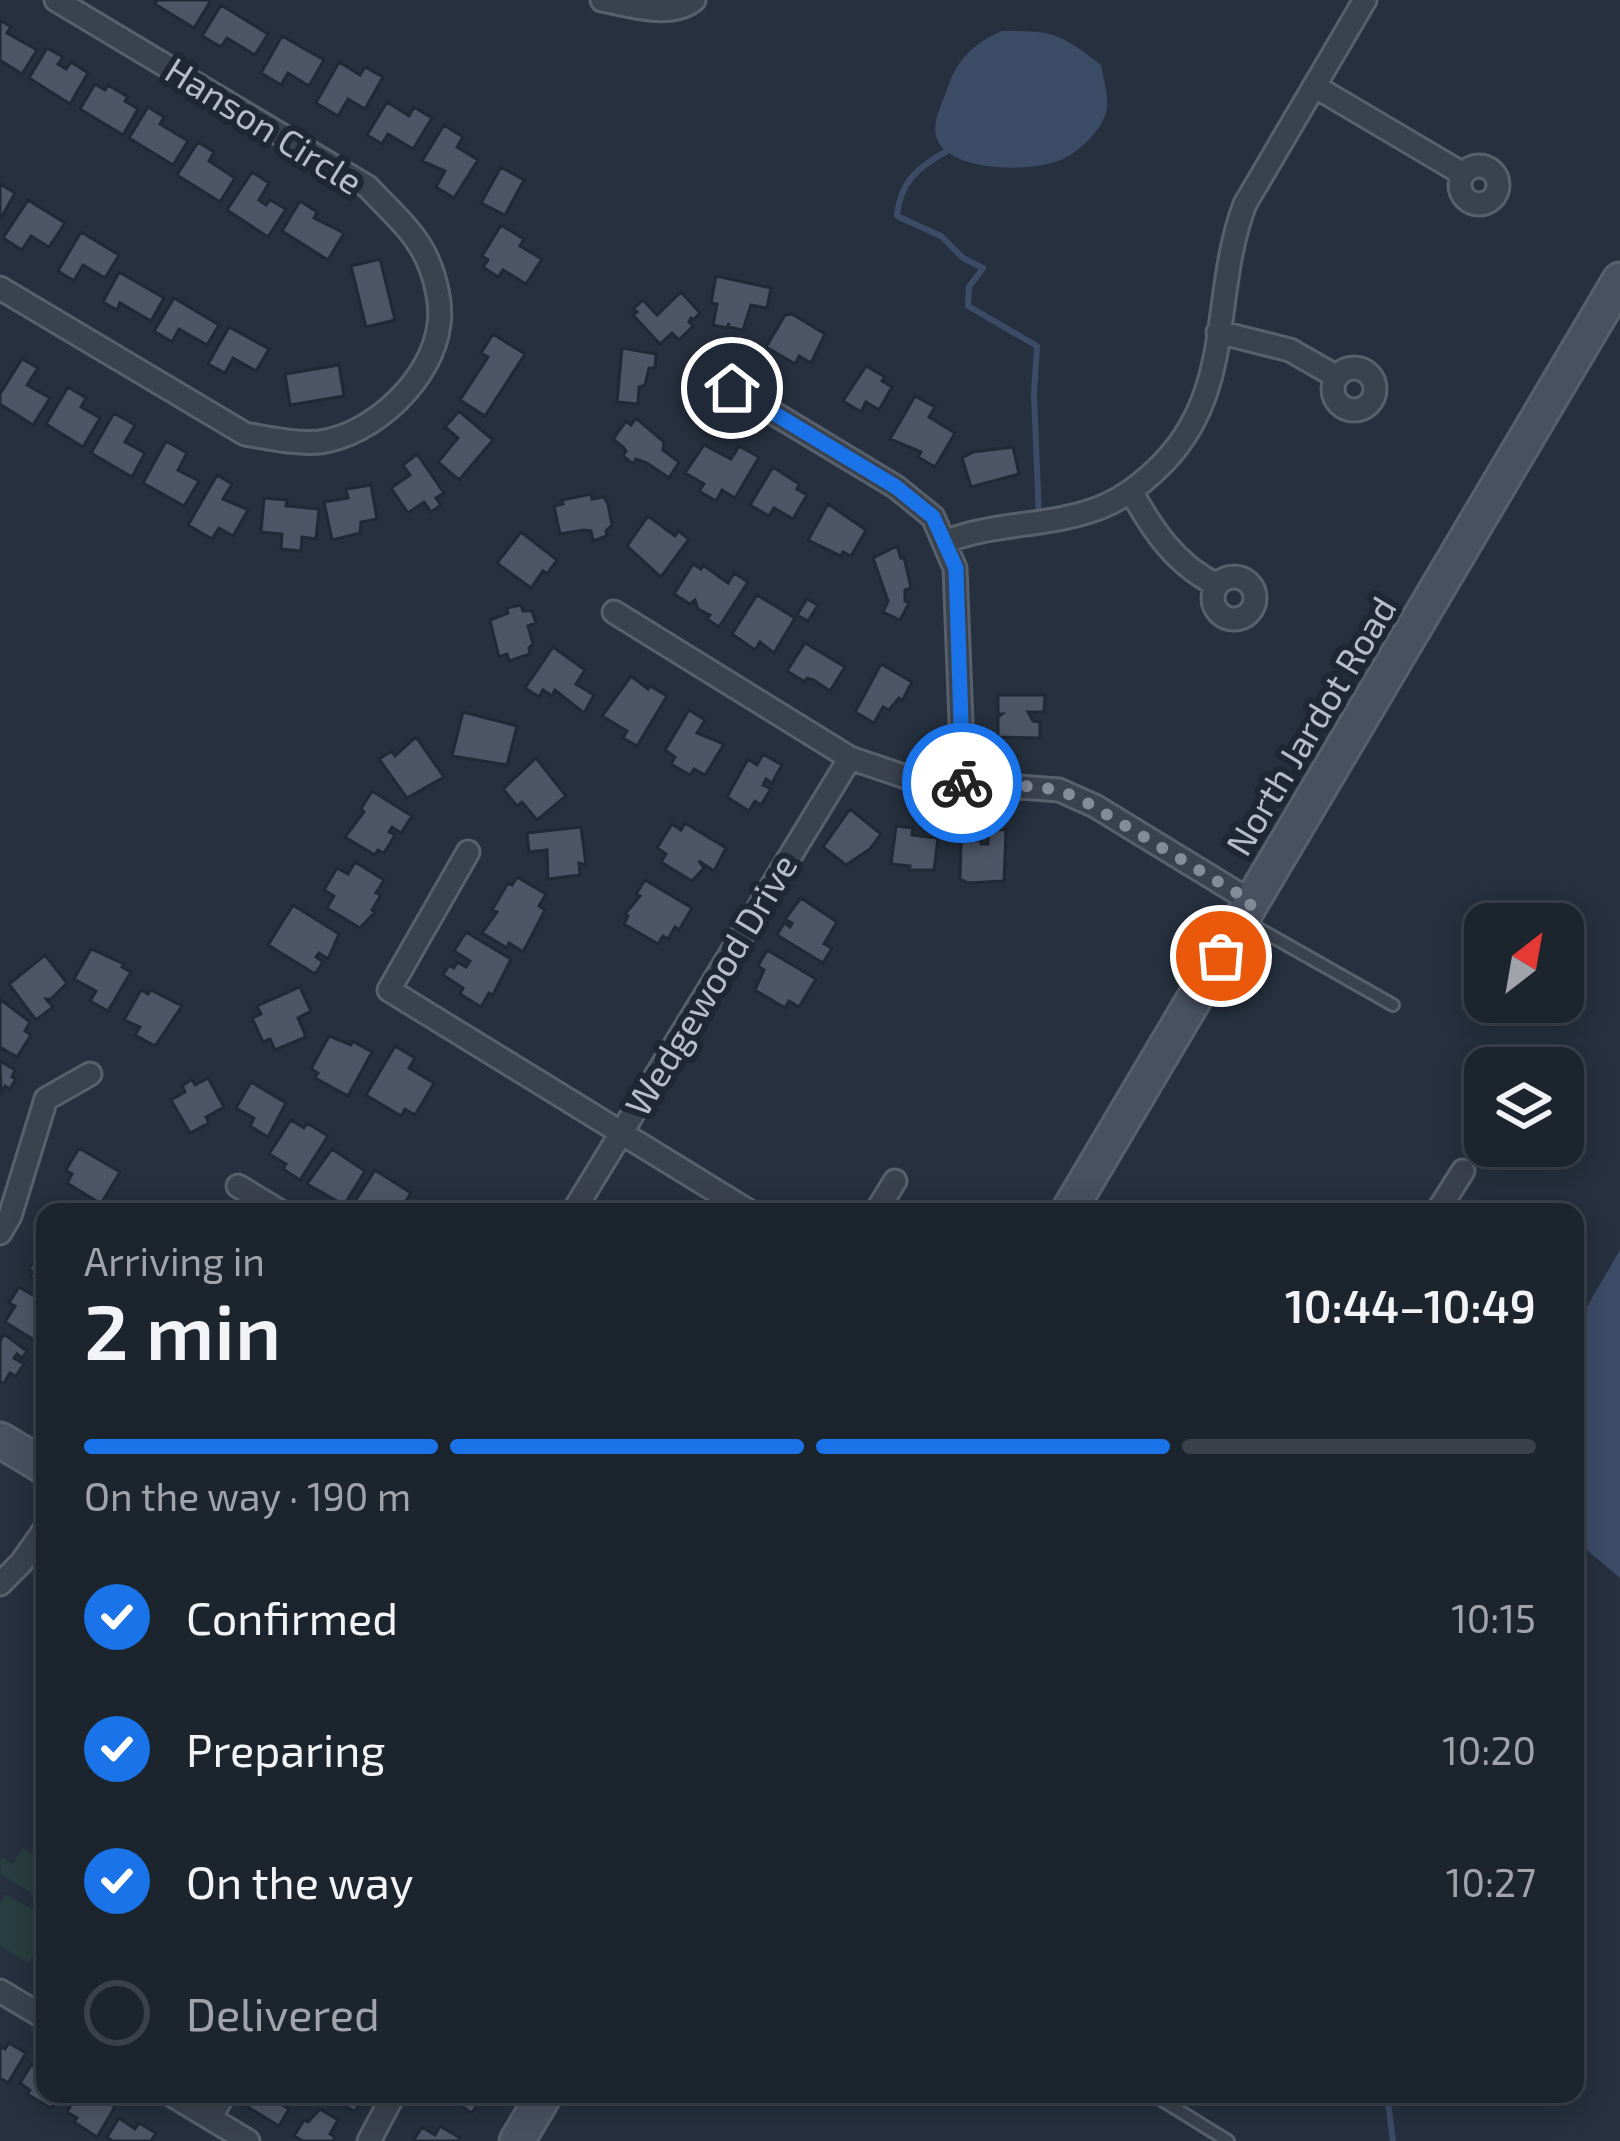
<!DOCTYPE html>
<html lang="en">
<head>
<meta charset="utf-8">
<style>
	body { margin:0; font-family:"Exo 2",sans-serif; background:#29303a; color:#f1f3f6; height:100vh; display:flex; flex-direction:column; font-size:45px; white-space:nowrap }
	* { box-sizing:border-box; margin:0 }
	p { font-size:39px; color:#a0a4aa }
	.icon { flex:none; width:66px; height:66px; fill:none; stroke:currentColor; stroke-width:2; stroke-linecap:round; stroke-linejoin:round }
	.map { position:relative; flex:1; overflow:hidden }
	.drawer { position:absolute; left:36px; top:1203px; width:1548px; height:900px; display:flex; flex-direction:column; background:#1c242e; border-radius:24px; box-shadow:0 6px 30px #0003,0 0 0 3px #3a414a }
	.drawer>* { flex:none }
	.needle { width:78px; rotate:31deg }
	.controls { position:absolute; left:1464px; top:903px; display:grid; gap:24px }
	.controls a { display:grid; place-items:center; width:120px; height:120px; border-radius:24px; background:#1c242e; box-shadow:0 6px 30px #0003,0 0 0 3px #3a414a; font-size:60px }
	.pin { position:absolute; display:grid; place-items:center; width:102px; height:102px; color:#fff; margin:-51px; border:6px solid #fff; border-radius:50%; box-shadow:0 3px 12px #0007 }
	.courier { position:absolute; display:grid; place-items:center; width:120px; height:120px; margin:-60px; border:9px solid #1a73e8; border-radius:50%; background:#fff; color:#222; box-shadow:0 3px 15px #0007 }
	.overview em { font-style:normal; font-weight:600 }
	.overview div { display:flex; flex-direction:column-reverse }
	.overview { display:flex; align-items:center; justify-content:space-between; height:204px; padding:0 48px }
	h1 { font-size:78px; font-weight:600; line-height:90px }
	.bar { display:grid; grid-template-columns:repeat(4,1fr); gap:18px 12px; align-content:center; height:144px; padding:0 48px }
	.bar i { height:15px; border-radius:9px; background:#3a414a }
	.bar .on { background:#1a73e8 }
	.bar p { grid-column:span 4 }
	ol { padding:0 48px; list-style:none }
	li { display:flex; align-items:center; gap:36px; height:132px }
	li p { margin-inline-start:auto }
	li .icon { padding:12px; border-radius:50%; background:#1a73e8; color:#fff; stroke-width:4 }
	li:last-child { color:#a0a4aa }
	li i { width:66px; height:66px; border:6px solid #3a414a; border-radius:50% }
	.map>svg:first-child { display:block }
	.green { fill:#293e40 }
	.water { fill:#3d4c66 }
	.lines { fill:none; stroke-linecap:round; stroke-linejoin:round }
	.stream { stroke:#3d4c66; stroke-width:6 }
	.building { fill:#4d5667; stroke:#212936; stroke-width:3 }
	.lane-casing { stroke:#58606c; stroke-width:16 }
	.street-casing { stroke:#58606c; stroke-width:27 }
	.secondary-casing { stroke:#58606c; stroke-width:39 }
	.lane { stroke:#3a424e; stroke-width:10 }
	.street { stroke:#3a424e; stroke-width:21 }
	.secondary { stroke:#495161; stroke-width:33 }
	.done { stroke:#848c98; stroke-width:12; stroke-dasharray:0 21.6 }
	.route { stroke:#1a73e8; stroke-width:15 }
	.labels { text-anchor:middle; stroke-width:12; stroke-linejoin:round; paint-order:stroke }
	.street-label { font-size:36px; fill:#b7bdc9; stroke:#1f2734 }
</style>
</head>
<body>
<div class="map">
<svg width="1620" height="2141" viewBox="0 0 1620 2141">
	<rect width="100%" height="100%" fill="#26303e"/>
	<path class="green" d="M23 1848 45 1862V1901L0 1874 1 1857 13 1864Z
		M6 1894 45 1917V1935L28 1963 0 1946V1904Z"/>
	<path class="water" d="M1002 31C1055 31 1059 33 1101 65 1104 82 1112 104 1103 120 1096 135 1078 152 1063 159 1035 172 958 173 939 143 929 127 941 106 947 90 956 60 974 43 1002 31Z
		M1620 1250V1578L1575 1540V1327Z"/>
	<g class="lines">
		<path class="stream" d="M947 151C918 167 900 182 897 216L941 236 963 258 983 268 969 287 968 306 1037 346 1034 394 1039 518
			M1387 2094 1393 2141"/>
	</g>
	<path class="building" d="M157 0H208L210 2 194 28 155 4Z
		M221 5 268 34 255 55 227 38 221 47 202 36Z
		M0 20 11 27 7 33 37 50 22 74 0 60Z
		M282 36 324 60 309 86 288 73 281 85 261 73Z
		M47 48 63 57 58 64 66 69 71 62 88 73 70 104 29 78Z
		M339 62 360 75 365 67 383 77 365 109 348 99 338 116 316 103Z
		M95 84 105 90 108 85 128 97 125 101 138 109 123 135 80 109Z
		M387 102 409 116 414 107 432 118 413 149 388 134 382 144 367 135Z
		M148 107 164 117 160 124 188 141 173 165 129 138Z
		M444 125 463 137 457 147 478 160 454 198 436 187 445 171 422 161Z
		M198 142 214 152 209 161 235 178 220 202 177 175Z
		M501 167 524 180 505 215 481 203Z
		M252 172 269 183 259 200 266 205 270 200 286 209 268 237 227 210Z
		M0 184 15 193 1 218 0 217Z
		M28 200 65 223 49 247 31 236 22 250 3 238Z
		M300 201 317 212 314 218 344 233 328 260 282 231Z
		M501 225 524 239 520 246 542 259 526 284 503 270 498 277 483 267 488 260 482 256Z
		M81 232 119 255 105 278 83 265 74 281 58 271Z
		M380 259 395 320 366 327 351 266Z
		M119 272 164 298 151 321 120 303 117 310 103 302Z
		M716 276 771 288 767 308 751 305 743 330 728 327 729 323 727 328 713 325 717 304 711 303Z
		M681 292 700 313 693 320 691 318 689 322 693 326 679 340 672 333 660 344 633 315 637 312 633 309 643 300 657 315Z
		M174 298 219 325 207 345 179 329 172 342 154 331Z
		M792 314 825 334 811 363 799 356 795 364 766 347 785 315Z
		M229 327 269 349 256 371 233 358 225 373 208 364Z
		M493 334 525 354 485 416 460 400 488 357 481 353Z
		M622 348 656 354 655 368H649L645 385 639 387 638 404 617 402Z
		M22 359 38 368 27 385 50 398 33 425 0 404V394Z
		M339 365 344 396 290 405 285 374Z
		M866 366 885 377 882 381 892 387 879 410 866 402 861 412 843 401Z
		M68 387 86 398 81 407 100 418 83 447 46 424Z
		M915 396 935 407 929 417 955 433 935 467 918 457 921 452 890 439Z
		M459 411 493 440 459 480 438 462 458 438 445 427Z
		M114 413 135 425 125 442 145 453 132 477 91 453Z
		M636 418 664 442 663 450 679 462 669 478 647 463 636 459 633 464 623 456 626 451 623 447 613 439 626 421 631 425Z
		M166 441 187 453 178 470 199 481 184 506 143 483Z
		M704 445 731 459 739 446 759 457 735 498 722 490 716 501 699 491 704 484 685 473Z
		M1013 447 1019 474 971 487 962 458 973 452Z
		M417 454 444 493 436 498 441 505 431 512 424 502 408 513 391 488 410 475 403 465Z
		M773 467 799 484 797 489 807 495 793 519 774 508 769 516 750 505Z
		M217 475 232 484 223 499 248 510 233 536 219 528 212 539 188 525Z
		M371 485 377 519 361 522 360 533 332 540 324 502 348 498 346 489Z
		M591 494 592 499 604 497 608 504 612 525 606 531 607 536 593 541 591 531 584 530 560 534 554 506 563 504 562 500Z
		M264 498 287 500 286 506 319 509 316 539 302 537 301 551 281 549 282 534 261 532Z
		M828 504 866 530 851 556 843 552 841 556 808 540Z
		M648 516 675 536 678 531 689 539 661 577 627 546Z
		M521 532 557 560 547 574 543 571 531 588 497 563Z
		M897 546 901 558 904 557 911 588 905 590V601L909 603 900 620 883 612 888 601 873 558Z
		M693 564 701 569 703 565 728 583 734 573 748 582 719 627 707 619 710 615 698 609 695 600 690 604 674 594Z
		M757 595 795 618 774 653 760 642 755 650 732 634Z
		M807 599 818 605 808 621 797 615Z
		M521 605 523 611H532L536 623 528 626 533 644 529 648 530 654 509 661 507 654 499 657 490 620 508 613 507 608Z
		M805 643 845 667 830 691 814 680 807 678 805 682 787 671Z
		M553 647 585 670 576 684 594 695 584 713 555 690 552 696 543 690 539 697 525 688Z
		M881 664 912 682 902 701 899 698 889 710 883 707 874 723 855 712Z
		M631 676 648 689 650 686 667 696 637 746 623 738 627 731 602 716Z
		M998 695H1045L1044 712H1028L1033 721 1040 722V738L998 737V717L1002 714H998Z
		M689 710 705 720 697 733 724 744 705 775 694 769 690 775 671 764 675 757 665 750Z
		M463 712 517 726 507 765 452 756Z
		M416 737 444 777 407 798 379 759 392 751 395 756Z
		M763 754 782 765 772 783 766 779 763 785 771 789 761 805 755 801 749 811 727 797 748 759 757 765Z
		M536 758 566 796 537 820 522 802 517 806 503 789Z
		M372 791 412 816 401 833 392 827 389 832 395 835 384 853 378 850 375 855 345 837 364 812 361 809Z
		M850 809 881 834 870 849 846 865 823 847Z
		M685 823 726 848 714 871 699 861 704 868 692 881 661 862 666 854 657 848 672 824 681 830Z
		M896 826 913 828 912 835 938 838 934 870H909L910 866 891 864Z
		M581 827 586 865 579 863 580 875 548 879 547 850 529 852 527 833Z
		M989 829 1006 830 1004 881 968 883 960 879 961 842 981 840V844H988Z
		M355 862 384 880 376 893 381 895 372 910 375 912 360 928 327 908 334 896 324 890 337 868 348 874Z
		M517 877 546 894 539 906 545 910 523 952 509 943 507 948 482 933 497 912 492 910 508 883 512 885Z
		M645 880 692 908 679 930 675 927 668 939 663 936 658 944 624 924 628 916 625 914 640 896 636 894Z
		M801 898 837 922 824 944 832 948 823 963 777 935 784 923 790 927 792 923 785 919Z
		M293 905 339 934 328 959 319 953 316 957 323 962 315 974 268 945Z
		M466 932 511 959 493 995 489 993 481 1007 460 994 463 988 443 975 449 965 454 968 457 962 466 967 470 961 454 951Z
		M91 949 124 964 122 967 131 972 108 1011 90 1001 96 991 74 979Z
		M767 950 816 979 799 1007 789 1001 785 1008 755 990 764 970 758 966Z
		M45 955 67 983 51 999H46L53 1007 36 1020 9 984Z
		M300 987 311 1011 298 1018 306 1037 275 1050 270 1039 263 1042 252 1018 261 1014 257 1006Z
		M141 990 148 994 151 990 182 1006 155 1046 135 1035 140 1027 124 1020Z
		M0 999 30 1022 25 1031 31 1035 17 1057 0 1047Z
		M329 1036 351 1045 352 1041 372 1052 348 1096 315 1078 318 1073 311 1069Z
		M395 1046 415 1058 409 1068 434 1083 415 1115 405 1109 401 1116 366 1095Z
		M0 1061 15 1070 12 1077 16 1079 10 1089 5 1086 1 1093Z
		M208 1078 224 1107 206 1117 209 1123 190 1133 171 1100 185 1092 182 1086 192 1079 195 1085Z
		M251 1082 286 1103 268 1137 250 1126 254 1118 236 1108Z
		M291 1120 304 1128 307 1123 328 1136 300 1180 283 1169 286 1164 269 1154Z
		M79 1148 120 1172 101 1204 67 1183 72 1174 66 1170Z
		M332 1149 365 1171 344 1205 307 1184Z
		M375 1170 411 1193 399 1212H361L352 1206Z
		M44 1255 45 1256V1286L30 1277 33 1272 29 1269 35 1259 40 1261Z
		M19 1287 45 1302V1333L39 1343 5 1322 15 1306 9 1303Z
		M4 1334 27 1351 22 1358 17 1354 14 1358 24 1364 16 1376 10 1373 4 1383 0 1381V1341Z
		M9 2043 26 2053 8 2083 0 2078V2046L5 2049Z
		M32 2064 45 2072V2094H60L51 2108 27 2094 30 2090 20 2083Z
		M78 2094 95 2103 99 2097 115 2107 97 2137 74 2122 77 2118 67 2112Z
		M256 2094H290L283 2105 289 2109 279 2126 248 2107Z
		M320 2094H366L355 2111Z
		M453 2094H484L472 2113 453 2101 457 2096Z
		M320 2109 338 2120 330 2134 335 2137 333 2141H303L294 2136 304 2120 308 2122Z
		M119 2118 135 2129 139 2123 156 2133 151 2141H112L107 2137Z
		M440 2126 460 2138 458 2141H413L422 2127 435 2135Z"/>
	<g class="lines">
		<g class="lane-casing">
			<path id="lane" d="M1245 921 1393 1005
				M1152 2094 1228 2141"/>
		</g>
		<g class="street-casing">
			<path id="street" d="M602 0C629 5 671 19 694 0
				M1316 87 1463 174
				M1460 185a19 19 0 1 1 38 0a19 19 0 1 1-38 0Z
				M0 288 245 434C269 438 295 444 320 442 373 435 433 379 439 324 442 305 435 276 427 259 415 231 388 209 368 187L56 0
				M1218 332 1290 350 1337 377
				M1333 389a21 21 0 1 1 42 0a21 21 0 1 1-42 0Z
				M732 388 896 487 933 517 955 568 961 722 956 783
				M1131 491C1153 531 1176 565 1217 585
				M947 541C996 522 1049 527 1099 508 1125 498 1146 481 1165 461 1235 387 1211 293 1245 204L1365 0
				M1213 598a21 21 0 1 1 42 0a21 21 0 1 1-42 0Z
				M614 612 850 758 912 779 1059 790 1095 806 1252 902
				M468 852 389 990 750 1212
				M238 1186 281 1212
				M573 1212 850 758
				M876 1212 895 1181
				M1437 1212 1463 1171
				M0 1233 10 1216 46 1099 90 1074
				M0 1584 21 1563 45 1529
				M0 1991 45 2018
				M170 2094 248 2141
				M210 2118 224 2094
				M369 2141 394 2094"/>
		</g>
		<g class="secondary-casing">
			<path id="secondary" d="M1068 1212 1620 280
				M0 1440 45 1467
				M517 2141 545 2094"/>
		</g>
		<use href="#lane" class="lane"/>
		<use href="#street" class="street"/>
		<use href="#secondary" class="secondary"/>
	</g>
	<g class="lines">
		<path class="done" d="M962 783 1042 787 1076 796 1252 902 1221 956"/>
		<path class="route" d="M732 388 896 487 933 517 956 568 961 722 956 782 962 783"/>
	</g>
	<g class="labels">
		<g class="street-label">
			<text transform="translate(264 126) rotate(32)" y="13">Hanson Circle</text>
			<text transform="translate(1311 726) rotate(-59)" y="13">North Jardot Road</text>
			<text transform="translate(711 985) rotate(-59)" y="13">Wedgewood Drive</text>
		</g>
	</g>
</svg>
<div class="controls">
<a><svg class="needle" viewBox="-14 -14 28 28"><path d="M0-13l5 13h-10z" fill="#e53935"/><path d="M0 13l5-13h-10z" fill="#a0a4aa"/></svg></a>
<a><svg class="icon" aria-label="layers" viewBox="0 0 24 24"><path d="M12 4l9 5-9 5-9-5zM3 14l9 5 9-5"/></svg></a>
</div>
<div class="pin" style="left:1221px;top:956px;background:#ea580c"><svg class="icon" aria-label="bag" viewBox="0 0 24 24"><path d="M5 8h14l-1 12H6zM9 8a3 3 0 0 1 6 0"/></svg></div>
<div class="pin" style="left:732px;top:388px;background:#1f2937"><svg class="icon" aria-label="home" viewBox="0 0 24 24"><path d="M3 11l9-7 9 7M6 9v11h12V9"/></svg></div>
<div class="courier" style="left:962px;top:783px"><svg class="icon" aria-label="bike" viewBox="0 0 24 24"><circle cx="6" cy="16" r="4"/><circle cx="18" cy="16" r="4"/><path d="M6 16l4-8h5l3 8M10 8l3 8H6M13 5h3"/></svg></div>
<section class="drawer">
<div class="overview"><div><h1>2 min</h1><p>Arriving in</p></div><em>10:44–10:49</em></div>
<div class="bar"><i class="on"></i><i class="on"></i><i class="on"></i><i></i><p>On the way · 190 m</p></div>
<ol>
<li><svg class="icon" aria-label="check" viewBox="0 0 24 24"><path d="M5 12l5 5 9-10"/></svg>Confirmed<p>10:15</p></li>
<li><svg class="icon" aria-label="check" viewBox="0 0 24 24"><path d="M5 12l5 5 9-10"/></svg>Preparing<p>10:20</p></li>
<li><svg class="icon" aria-label="check" viewBox="0 0 24 24"><path d="M5 12l5 5 9-10"/></svg>On the way<p>10:27</p></li>
<li><i></i>Delivered</li>
</ol>
</section>
</div>
</body>
</html>
